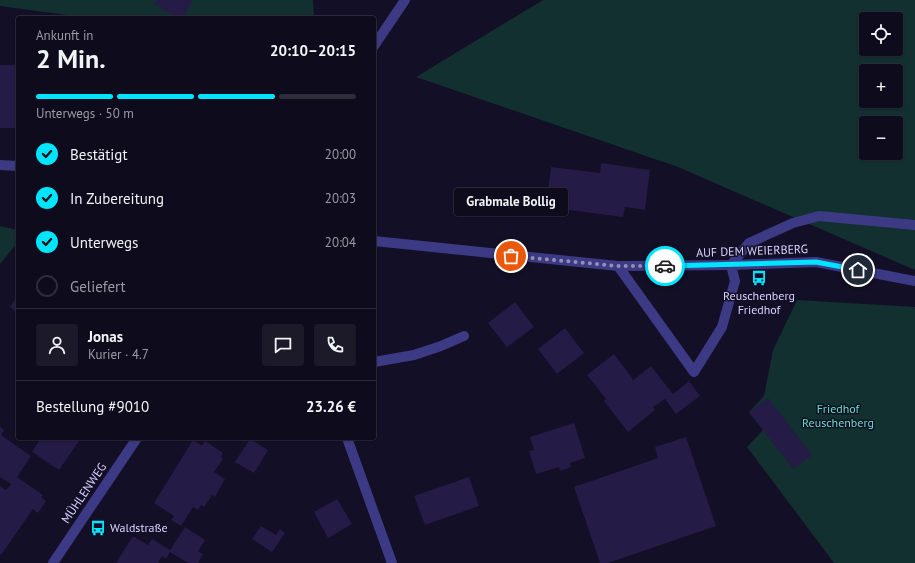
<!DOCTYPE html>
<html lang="de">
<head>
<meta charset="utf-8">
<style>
	body { margin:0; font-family:"PT Sans",sans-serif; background:#1c1929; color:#f1f3f6; height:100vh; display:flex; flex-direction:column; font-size:15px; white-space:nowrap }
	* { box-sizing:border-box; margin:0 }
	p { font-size:13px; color:#9b9ba3 }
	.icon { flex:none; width:22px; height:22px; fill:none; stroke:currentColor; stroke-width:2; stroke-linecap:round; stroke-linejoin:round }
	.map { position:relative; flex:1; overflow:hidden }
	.panel { position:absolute; left:16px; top:16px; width:360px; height:424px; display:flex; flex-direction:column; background:#0e0b1c; border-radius:4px; box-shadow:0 1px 3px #0004,0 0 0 1px #2e2b3b }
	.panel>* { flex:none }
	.fabs { position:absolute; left:859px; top:12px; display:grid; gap:8px }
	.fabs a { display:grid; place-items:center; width:44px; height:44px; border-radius:4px; background:#0e0b1c; box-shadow:0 1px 3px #0004,0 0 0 1px #2e2b3b; font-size:20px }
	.pin { position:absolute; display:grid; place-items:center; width:34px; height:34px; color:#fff; margin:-17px; border:2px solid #fff; border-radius:50%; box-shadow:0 1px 4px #0007 }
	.courier { position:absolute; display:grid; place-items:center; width:40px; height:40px; margin:-20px; border:3px solid #00e5ff; border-radius:50%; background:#fff; color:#222; box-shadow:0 1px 5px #0007 }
	.bubble { position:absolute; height:28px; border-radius:4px; background:#0e0b1c; box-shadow:0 1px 3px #0004,0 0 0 1px #2e2b3b; font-size:13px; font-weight:600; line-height:28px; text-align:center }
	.summary em { font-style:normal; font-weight:600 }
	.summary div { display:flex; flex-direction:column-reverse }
	.summary { display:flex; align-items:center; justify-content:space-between; height:68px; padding:0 20px }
	h1 { font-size:26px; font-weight:600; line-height:30px }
	.bar { display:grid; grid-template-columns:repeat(4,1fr); gap:6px 4px; align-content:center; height:48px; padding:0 20px }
	.bar i { height:5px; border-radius:3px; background:#2e2b3b }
	.bar .selected { background:#00e5ff }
	.bar p { grid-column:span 4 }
	.line { display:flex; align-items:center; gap:10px; padding:0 20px; border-top:1px solid #2e2b3b }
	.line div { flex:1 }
	.round { display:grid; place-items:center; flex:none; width:42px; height:42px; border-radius:4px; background:#1c1929 }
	ol { padding:0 20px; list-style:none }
	li { display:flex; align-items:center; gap:12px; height:44px }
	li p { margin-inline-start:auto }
	li .icon { padding:4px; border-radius:50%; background:#00e5ff; color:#111; stroke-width:4 }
	li:last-child { color:#9b9ba3 }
	li i { width:22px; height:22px; border:2px solid #2e2b3b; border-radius:50% }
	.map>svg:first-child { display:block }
	.green { fill:#12302f; fill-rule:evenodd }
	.building { fill:#241b47 }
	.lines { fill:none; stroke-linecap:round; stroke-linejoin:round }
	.lane { stroke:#3d3a85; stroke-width:10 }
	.street { stroke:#3d3a85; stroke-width:10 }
	.done { stroke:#948fb3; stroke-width:4; stroke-dasharray:0 7.2 }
	.route { stroke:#00e5ff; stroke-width:5 }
	.labels { text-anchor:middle; stroke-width:3; stroke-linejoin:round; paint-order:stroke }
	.street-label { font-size:12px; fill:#d9d4ff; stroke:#130f26 }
	.poi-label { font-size:12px; fill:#d9d4ff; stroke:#130f26 }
	.park-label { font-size:12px; fill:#5fe0c0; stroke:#130f26 }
</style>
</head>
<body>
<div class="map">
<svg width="915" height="563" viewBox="0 0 915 563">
	<rect width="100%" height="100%" fill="#130f26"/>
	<path class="green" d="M0 0H313L314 18H89L0 6Z
		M543 0H915V270L678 167 416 77ZM866 19H896V49H866ZM866 71H896V101H866ZM866 123H896V153H866Z
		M0 226 18 230V242L0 264Z
		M797 300 915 307V563H834L747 447 763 430 749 412 764 396 773 350Z"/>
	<path class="building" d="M157 0H189L192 2 183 18H178L154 4Z
		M0 65H18V128H0Z
		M601 163 650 170 645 210 625 207 623 217 546 207 551 167 600 173Z
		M18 295V313L10 307Z
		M515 302 534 327 507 347 488 323Z
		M565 328 584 353 557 374 538 349Z
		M614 354 633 379 632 381 651 366 673 394 689 381 700 396 676 414 665 399 653 407 655 410 628 432 604 401 606 399 587 375Z
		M768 398 812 455 793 469 749 412Z
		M574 423 585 458 570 463 571 467 560 471 559 467 536 474 529 451 534 450 530 437Z
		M0 427 4 430 1 435 31 456 17 477 43 495 41 497 46 501 38 513 33 509 1 555 0 554V486L6 490 11 484 0 477Z
		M686 437 716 526 608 563H600L574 487 658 458 655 447Z
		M41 438H81L59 470 32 452Z
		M250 439 268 450 254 473 235 462Z
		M193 440 202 446 205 441 223 453 221 457 223 459 214 472 225 479 215 497 212 495 204 507 201 505 198 510 193 507 181 526 171 520 174 516 154 503Z
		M469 477 479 506 425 525 414 496Z
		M337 499 352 524 328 538 314 512Z
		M261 526 276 535 280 529 285 533 272 552 252 539Z
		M185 527 205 540 198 551 203 554 198 563H188L170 552 166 559 162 556 158 563H116L133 536 148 545 152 539 170 550Z"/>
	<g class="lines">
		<path class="lane" d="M731 265 749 243 793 223 819 216 915 225
			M731 265 816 262 915 281
			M618 266 694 372 722 327 735 281 731 265
			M374 362 414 355 441 346 464 336"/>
		<path class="street" d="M374 46 405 0
			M0 165 18 166
			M374 241 618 266 731 265
			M347 438 392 563
			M53 563 137 438"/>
	</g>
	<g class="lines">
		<path class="done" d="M511 256 618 266H665"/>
		<path class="route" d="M665 266 816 262 858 270"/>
	</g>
	<defs>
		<g id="bus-bare" transform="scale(1.2)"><path d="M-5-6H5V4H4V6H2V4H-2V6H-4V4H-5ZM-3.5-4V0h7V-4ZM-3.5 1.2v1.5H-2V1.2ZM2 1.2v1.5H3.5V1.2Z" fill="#00e5ff" stroke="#130f26" stroke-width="2.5" paint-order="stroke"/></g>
	</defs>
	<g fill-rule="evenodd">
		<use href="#bus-bare" x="759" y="278"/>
		<use href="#bus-bare" x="98" y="528"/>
	</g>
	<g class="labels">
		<g class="street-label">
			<text transform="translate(752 251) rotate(-2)" y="4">AUF DEM WEIERBERG</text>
			<text transform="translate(84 493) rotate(-56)" y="4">MÜHLENWEG</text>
		</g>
		<g class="poi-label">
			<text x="759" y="300">Reuschenberg<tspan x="759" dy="14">Friedhof</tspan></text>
			<text x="110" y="532" text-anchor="start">Waldstraße</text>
		</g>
		<g class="park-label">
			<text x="838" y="413">Friedhof<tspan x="838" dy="14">Reuschenberg</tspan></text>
		</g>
	</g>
</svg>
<div class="fabs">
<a><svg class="icon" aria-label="locate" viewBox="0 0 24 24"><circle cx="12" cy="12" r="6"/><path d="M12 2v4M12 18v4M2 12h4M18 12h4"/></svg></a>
<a>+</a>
<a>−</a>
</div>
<div class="pin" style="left:511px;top:256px;background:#ea580c"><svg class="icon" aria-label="bag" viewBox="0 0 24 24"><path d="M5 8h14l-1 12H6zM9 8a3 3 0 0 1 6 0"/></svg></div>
<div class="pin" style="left:858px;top:270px;background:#1f2937"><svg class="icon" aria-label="home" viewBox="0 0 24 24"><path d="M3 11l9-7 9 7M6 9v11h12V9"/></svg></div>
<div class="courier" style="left:665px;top:266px"><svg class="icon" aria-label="car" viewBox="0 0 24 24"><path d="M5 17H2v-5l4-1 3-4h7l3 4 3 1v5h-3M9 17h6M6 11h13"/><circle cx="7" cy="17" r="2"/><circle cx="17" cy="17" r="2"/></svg></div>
<div class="bubble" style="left:454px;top:188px;width:114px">Grabmale Bollig</div>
<section class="panel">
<div class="summary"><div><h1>2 Min.</h1><p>Ankunft in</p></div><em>20:10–20:15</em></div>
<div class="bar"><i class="selected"></i><i class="selected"></i><i class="selected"></i><i></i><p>Unterwegs · 50 m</p></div>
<ol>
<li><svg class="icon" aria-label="check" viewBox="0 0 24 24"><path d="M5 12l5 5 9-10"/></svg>Bestätigt<p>20:00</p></li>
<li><svg class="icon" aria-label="check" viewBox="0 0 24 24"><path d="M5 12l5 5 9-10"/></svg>In Zubereitung<p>20:03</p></li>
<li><svg class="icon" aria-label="check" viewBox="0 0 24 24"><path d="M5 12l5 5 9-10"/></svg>Unterwegs<p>20:04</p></li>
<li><i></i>Geliefert</li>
</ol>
<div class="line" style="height:72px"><a class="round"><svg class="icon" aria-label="person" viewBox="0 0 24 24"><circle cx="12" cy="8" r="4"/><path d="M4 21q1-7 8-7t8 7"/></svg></a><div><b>Jonas</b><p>Kurier · 4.7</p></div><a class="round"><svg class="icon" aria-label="chat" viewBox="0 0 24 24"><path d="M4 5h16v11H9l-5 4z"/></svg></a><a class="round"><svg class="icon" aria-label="phone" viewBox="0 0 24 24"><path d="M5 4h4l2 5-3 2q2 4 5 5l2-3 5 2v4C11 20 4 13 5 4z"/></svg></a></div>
<div class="line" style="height:52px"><div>Bestellung #9010</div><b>23.26 €</b></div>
</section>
</div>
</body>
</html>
